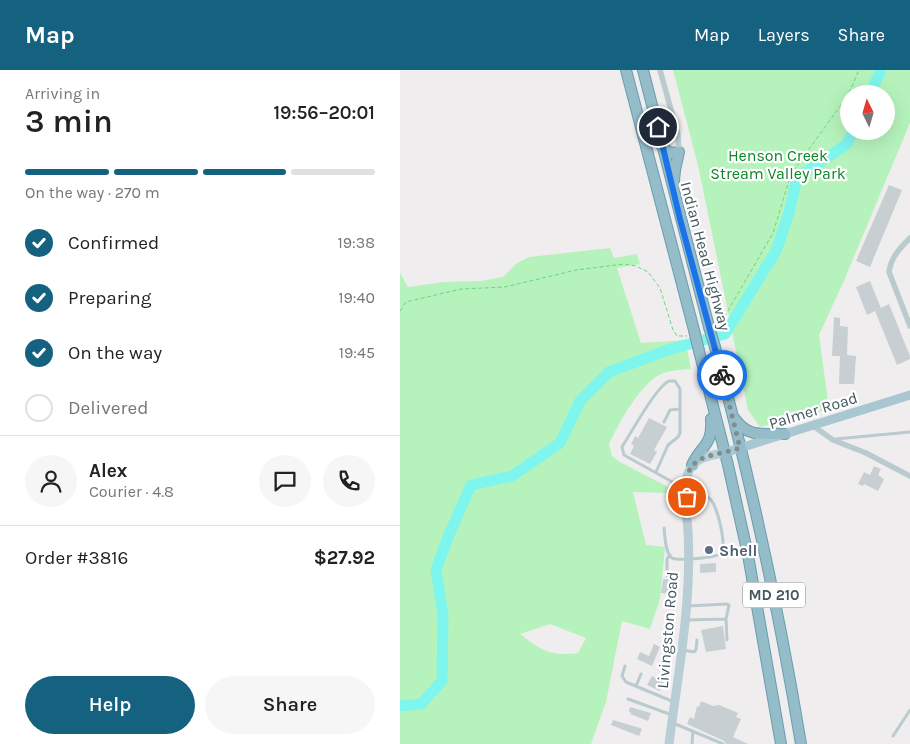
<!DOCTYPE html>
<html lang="en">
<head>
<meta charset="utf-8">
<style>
	body { margin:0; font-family:Karla,sans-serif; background:#f6f6f6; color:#222; height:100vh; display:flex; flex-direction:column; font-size:19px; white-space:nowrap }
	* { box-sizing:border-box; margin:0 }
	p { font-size:16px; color:#767676 }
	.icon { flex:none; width:28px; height:28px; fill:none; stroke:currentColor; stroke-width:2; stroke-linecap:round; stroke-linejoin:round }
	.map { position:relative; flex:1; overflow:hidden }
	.panel { display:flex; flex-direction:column; background:#fff; width:400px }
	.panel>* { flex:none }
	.needle { width:32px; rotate:355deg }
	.tools { position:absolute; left:440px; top:15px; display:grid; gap:10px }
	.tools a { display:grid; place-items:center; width:55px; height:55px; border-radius:50%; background:#fff; box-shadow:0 5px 20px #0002; font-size:25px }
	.pin { position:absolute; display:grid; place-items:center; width:42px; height:42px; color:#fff; margin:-21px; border:2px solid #fff; border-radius:50%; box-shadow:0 1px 5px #0007 }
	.courier { position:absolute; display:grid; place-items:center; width:50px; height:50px; margin:-25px; border:4px solid #1a73e8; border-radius:50%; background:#fff; color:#222; box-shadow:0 1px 6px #0007 }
	.overview em { font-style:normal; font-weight:600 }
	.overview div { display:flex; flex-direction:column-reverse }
	.overview { display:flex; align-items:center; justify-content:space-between; height:85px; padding:0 25px }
	h1 { font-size:32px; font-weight:600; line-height:38px }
	.bar { display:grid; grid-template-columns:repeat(4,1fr); gap:8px 5px; align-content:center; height:60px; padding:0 25px }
	.bar i { height:6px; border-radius:4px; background:#e0e0e0 }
	.bar .active { background:#156180 }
	.bar p { grid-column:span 4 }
	.line { display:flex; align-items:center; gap:12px; padding:0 25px; border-top:1px solid #e0e0e0 }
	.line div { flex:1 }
	.round { display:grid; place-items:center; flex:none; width:52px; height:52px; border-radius:26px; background:#f6f6f6 }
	ol { padding:0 25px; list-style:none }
	li { display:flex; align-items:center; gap:15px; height:55px }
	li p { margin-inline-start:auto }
	li .icon { padding:5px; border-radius:50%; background:#156180; color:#fff; stroke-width:4 }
	li:last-child { color:#767676 }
	li i { width:28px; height:28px; border:2px solid #e0e0e0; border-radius:50% }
	.button { display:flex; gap:10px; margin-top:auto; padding:10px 25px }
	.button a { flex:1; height:58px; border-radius:30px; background:#156180; color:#fff; font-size:20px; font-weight:600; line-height:58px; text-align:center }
	.button a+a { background:#f6f6f6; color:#222 }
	header { display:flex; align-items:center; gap:30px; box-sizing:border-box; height:70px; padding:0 25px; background:#156180; color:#fff }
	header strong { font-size:24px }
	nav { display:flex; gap:28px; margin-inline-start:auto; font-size:18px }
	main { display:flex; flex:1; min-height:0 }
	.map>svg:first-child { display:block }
	.green { fill:#b6f3bc; fill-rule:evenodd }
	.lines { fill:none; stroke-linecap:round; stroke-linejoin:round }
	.river { stroke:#7ef5ed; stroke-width:11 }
	.building { fill:#c8cfd3 }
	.trunk-casing { stroke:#6a9dae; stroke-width:12 }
	.path { stroke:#6ad583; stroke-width:1; stroke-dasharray:4 2.5; stroke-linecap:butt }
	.service { stroke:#b9cbce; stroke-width:3 }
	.minor { stroke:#b9cbce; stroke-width:5.5 }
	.secondary { stroke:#b8cdd4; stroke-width:9 }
	.primary { stroke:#a9c7d0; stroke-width:9 }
	.trunk { stroke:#94bcc9; stroke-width:10 }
	.trunk-bridge-casing { stroke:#6a9dae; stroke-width:12; stroke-linecap:butt }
	.trunk-bridge { stroke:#94bcc9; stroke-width:10 }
	.done { stroke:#808c90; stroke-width:5; stroke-dasharray:0 9 }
	.route { stroke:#1a73e8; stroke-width:6 }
	.service-dot { fill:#5c6f8a; stroke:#fff; stroke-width:2 }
	.labels { text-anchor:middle; stroke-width:4.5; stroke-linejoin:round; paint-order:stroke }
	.shield { fill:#fff; stroke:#7b8a8e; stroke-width:1 }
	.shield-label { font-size:15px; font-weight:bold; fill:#43585d }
	.park-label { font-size:16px; fill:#0d8627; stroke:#fff }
	.street-label { font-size:16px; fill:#43585d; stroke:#fff }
	.service-label { font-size:16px; font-weight:bold; fill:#4e5e75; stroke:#fff; text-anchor:start }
</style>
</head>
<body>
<header>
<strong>Map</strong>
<nav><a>Map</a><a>Layers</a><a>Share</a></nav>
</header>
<main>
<section class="panel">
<div class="overview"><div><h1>3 min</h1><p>Arriving in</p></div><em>19:56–20:01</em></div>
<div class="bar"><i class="active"></i><i class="active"></i><i class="active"></i><i></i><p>On the way · 270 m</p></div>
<ol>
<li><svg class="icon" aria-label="check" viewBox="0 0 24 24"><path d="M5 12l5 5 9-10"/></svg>Confirmed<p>19:38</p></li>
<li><svg class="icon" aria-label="check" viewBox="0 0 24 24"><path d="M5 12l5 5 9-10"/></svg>Preparing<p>19:40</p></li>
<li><svg class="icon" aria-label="check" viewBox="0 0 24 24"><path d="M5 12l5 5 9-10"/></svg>On the way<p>19:45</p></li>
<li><i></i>Delivered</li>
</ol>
<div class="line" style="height:90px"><a class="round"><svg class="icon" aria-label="person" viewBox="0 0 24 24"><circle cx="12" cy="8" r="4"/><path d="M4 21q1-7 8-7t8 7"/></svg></a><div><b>Alex</b><p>Courier · 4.8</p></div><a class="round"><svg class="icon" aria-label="chat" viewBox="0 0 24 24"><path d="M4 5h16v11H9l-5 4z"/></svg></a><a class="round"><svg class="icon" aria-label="phone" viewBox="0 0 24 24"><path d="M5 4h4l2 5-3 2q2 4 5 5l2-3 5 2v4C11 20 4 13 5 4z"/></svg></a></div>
<div class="line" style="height:65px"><div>Order #3816</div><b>$27.92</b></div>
<div class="button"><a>Help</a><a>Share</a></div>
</section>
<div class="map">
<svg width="510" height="674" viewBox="0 0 510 674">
	<rect width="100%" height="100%" fill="#f0edee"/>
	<path class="green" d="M273 0H510V53L443 213 419 265 429 339 360 357 348 340 298 95ZM449 24H486V61H449Z
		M210 178 214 188 237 184 240 194 217 198 241 273 285 270 291 299C282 300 269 300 261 304 239 315 219 353 209 374L212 386 220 392 270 418 271 423 233 422 246 475 265 477 260 529 250 559 222 551 206 632 191 674H0V203L8 217 44 212 81 211 103 207 117 193 129 187ZM150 554 186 568 178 583C151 587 141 580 120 564Z"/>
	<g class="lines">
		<path class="river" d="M470 24 481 0
			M0 636 21 634 42 611 43 545 36 500 48 467 71 415 112 406 160 373 180 331 209 302 268 280 325 264 376 181 389 143 397 108 447 74 453 61"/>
	</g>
	<path class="building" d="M489 115 502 120 470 197 456 191Z
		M470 211 481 238 489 234 510 286V289L497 295 475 241 467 245 456 217Z
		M434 247 440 248V256L448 257 447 285 456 286 454 314H439L440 286H432Z
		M249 348 267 357 254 380 257 382 250 394 230 384 234 376 231 374 235 366 238 368Z
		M474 396 481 399 478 405 484 409 478 421 464 414 463 416 458 414 464 402 470 405Z
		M316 493V502L300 503V494Z
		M263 509 275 510V512H277L276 524 261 523Z
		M323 556 326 579 306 582 301 560Z
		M254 574 260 577 252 596 237 589 240 582 249 586Z
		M252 606 264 612 260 621 247 615Z
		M301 631 313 636 319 635 338 643 336 647 341 649 333 667 348 674H326L324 671 287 654 290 647 294 649 297 636 299 637Z
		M230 637 251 643 248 651 230 644 231 642H229Z
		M213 650 240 658 242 659 239 666 211 655Z"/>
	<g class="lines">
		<g class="trunk-casing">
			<path id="trunk" d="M226 0 294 260
				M243 0 309 257
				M262 76 270 83 279 82 275 100 274 111
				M315 277C350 408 379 540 401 674
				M299 281 328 395 348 485 381 674
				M335 349C348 368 363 363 385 364
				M292 395C301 375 313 376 311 349"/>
		</g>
		<path class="path" d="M449 23 459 0
			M0 241 6 232 61 219 105 217 176 200 224 194 236 196 248 202 260 218 273 260 277 266H287
			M318 258 373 163 391 104 449 24"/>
		<path class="service" d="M264 352 270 340 280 339
			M436 369 510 362
			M256 402 268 375 278 367 280 363V319L275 311H269C256 317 231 363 222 377L224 385 276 414 285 416
			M264 458C265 466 265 483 272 488 277 491 318 488 321 483 327 475 317 433 309 428 303 424 294 424 286 424
			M267 506V489L270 485
			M326 549 327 570
			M287 550 326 549 329 535 327 534 288 536
			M283 580 294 582 296 580 297 570
			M225 596 222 606 226 612 274 632
			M236 616 241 604
			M228 629 272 645
			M273 653 323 674
			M493 666 510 640
			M292 674 293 661"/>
		<path class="minor" d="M260 0 278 65 279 82
			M510 168C500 178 491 187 489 202L510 256
			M412 355 433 370 466 383 510 406"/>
		<path class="secondary" d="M269 674C278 603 292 533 288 461 287 446 282 414 289 401 295 387 311 385 324 383"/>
		<path class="primary" d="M324 383 510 325"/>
		<use href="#trunk" class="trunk"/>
		<g class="trunk-bridge-casing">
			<path id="trunk-bridge" d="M309 257 315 277
				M294 260 299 281"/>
		</g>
		<use href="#trunk-bridge" class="trunk-bridge"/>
	</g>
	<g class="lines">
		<path class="done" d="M287 427C282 383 308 388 340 378L322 305"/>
		<path class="route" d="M258 57 280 149 322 305"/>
	</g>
	<circle class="service-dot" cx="309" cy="480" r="5"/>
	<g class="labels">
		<rect class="shield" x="343" y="512.5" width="62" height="25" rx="4"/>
		<g class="shield-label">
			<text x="374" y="530">MD 210</text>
		</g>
		<g class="park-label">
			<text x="378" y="91">Henson Creek<tspan x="378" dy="18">Stream Valley Park</tspan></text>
		</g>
		<g class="street-label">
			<text transform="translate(306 186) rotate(75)" y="6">Indian Head Highway</text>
			<text transform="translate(413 340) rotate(-17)" y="6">Palmer Road</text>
			<text transform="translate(267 560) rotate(-85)" y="6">Livingston Road</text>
		</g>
		<g class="service-label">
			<text x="319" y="486">Shell</text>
		</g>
	</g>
</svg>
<div class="tools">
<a><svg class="needle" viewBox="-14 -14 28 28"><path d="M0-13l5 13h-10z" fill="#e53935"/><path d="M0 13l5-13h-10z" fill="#767676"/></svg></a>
</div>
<div class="pin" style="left:287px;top:427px;background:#ea580c"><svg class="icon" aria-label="bag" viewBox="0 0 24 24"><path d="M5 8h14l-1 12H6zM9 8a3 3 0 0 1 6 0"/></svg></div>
<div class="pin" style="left:258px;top:57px;background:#1f2937"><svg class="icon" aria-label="home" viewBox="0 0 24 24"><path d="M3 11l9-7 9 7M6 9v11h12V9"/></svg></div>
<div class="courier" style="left:322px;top:305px"><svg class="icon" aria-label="bike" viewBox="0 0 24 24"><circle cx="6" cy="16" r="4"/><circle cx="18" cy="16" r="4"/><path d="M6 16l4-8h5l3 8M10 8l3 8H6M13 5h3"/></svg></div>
</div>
</main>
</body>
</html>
